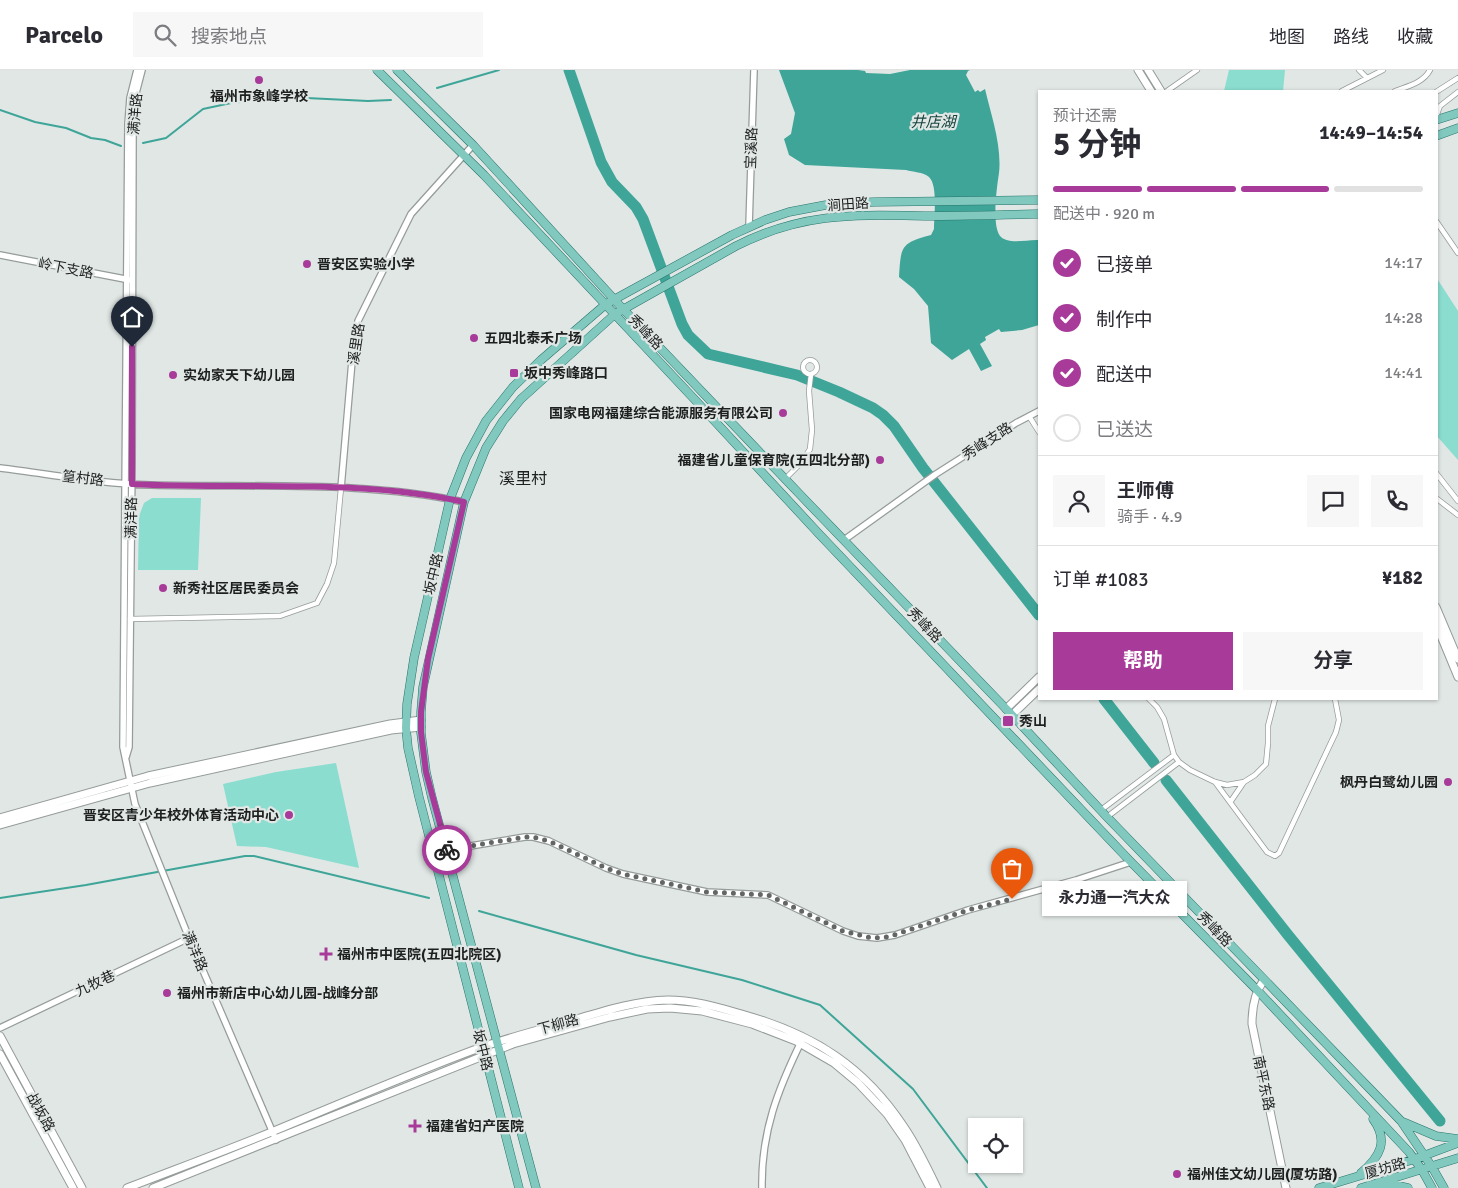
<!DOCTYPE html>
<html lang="zh">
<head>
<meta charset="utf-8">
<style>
	body { margin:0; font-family:Signika,"Noto Sans SC",sans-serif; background:#f7f7f7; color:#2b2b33; height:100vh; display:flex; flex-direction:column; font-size:19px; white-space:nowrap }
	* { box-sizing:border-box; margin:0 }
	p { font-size:16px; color:#7c7c81 }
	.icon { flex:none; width:28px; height:28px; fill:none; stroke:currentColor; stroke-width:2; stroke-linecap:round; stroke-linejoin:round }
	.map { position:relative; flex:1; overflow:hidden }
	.drawer { position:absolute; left:1038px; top:20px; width:400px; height:610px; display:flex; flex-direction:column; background:#fff; border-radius:0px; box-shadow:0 1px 4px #0004 }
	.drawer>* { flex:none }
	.fabs { position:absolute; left:968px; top:1048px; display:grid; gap:10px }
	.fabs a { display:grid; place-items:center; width:55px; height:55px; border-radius:0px; background:#fff; box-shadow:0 1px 4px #0004; font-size:25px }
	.pin { position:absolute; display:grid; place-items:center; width:42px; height:42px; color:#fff; margin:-51px -21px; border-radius:50% 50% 50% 0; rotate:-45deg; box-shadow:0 0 5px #0007 }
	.pin .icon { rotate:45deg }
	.courier { position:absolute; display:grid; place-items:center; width:50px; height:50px; margin:-25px; border:4px solid #a83b9a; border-radius:50%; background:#fff; color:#222; box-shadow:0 1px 6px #0007 }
	.bubble { position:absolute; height:35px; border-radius:0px; background:#fff; box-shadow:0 1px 4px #0004; font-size:16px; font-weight:700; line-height:35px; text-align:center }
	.headline em { font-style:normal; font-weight:700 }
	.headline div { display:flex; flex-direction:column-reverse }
	.headline { display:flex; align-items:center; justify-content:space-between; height:85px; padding:0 15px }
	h1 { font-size:32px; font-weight:700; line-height:38px }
	.bar { display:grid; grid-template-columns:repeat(4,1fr); gap:8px 5px; align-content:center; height:60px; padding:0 15px }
	.bar i { height:6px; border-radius:4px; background:#e1e1e2 }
	.bar .selected { background:#a83b9a }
	.bar p { grid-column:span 4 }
	.line { display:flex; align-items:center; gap:12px; padding:0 15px; border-top:1px solid #e1e1e2 }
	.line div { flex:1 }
	.round { display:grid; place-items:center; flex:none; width:52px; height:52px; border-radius:0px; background:#f7f7f7 }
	ol { padding:0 15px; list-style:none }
	li { display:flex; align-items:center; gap:15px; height:55px }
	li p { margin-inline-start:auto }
	li .icon { padding:5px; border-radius:50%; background:#a83b9a; color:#fff; stroke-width:4 }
	li:last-child { color:#7c7c81 }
	li i { width:28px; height:28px; border:2px solid #e1e1e2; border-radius:50% }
	.action { display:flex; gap:10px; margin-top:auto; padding:10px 15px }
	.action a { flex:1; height:58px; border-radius:0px; background:#a83b9a; color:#fff; font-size:20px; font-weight:700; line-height:58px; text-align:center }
	.action a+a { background:#f7f7f7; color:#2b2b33 }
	header { display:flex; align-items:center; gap:30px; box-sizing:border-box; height:70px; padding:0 25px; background:#fff; border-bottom:1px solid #e1e1e2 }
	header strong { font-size:24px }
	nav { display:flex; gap:28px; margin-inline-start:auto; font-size:18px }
	.search { width:350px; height:45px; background:#f7f7f7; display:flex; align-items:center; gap:12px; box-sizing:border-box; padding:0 18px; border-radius:0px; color:#7c7c81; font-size:19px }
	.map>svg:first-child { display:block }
	.green { fill:#8addcf }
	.water { fill:#3ea598 }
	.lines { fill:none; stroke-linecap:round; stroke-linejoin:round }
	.stream { stroke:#3ea598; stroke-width:2 }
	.river { stroke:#3ea598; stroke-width:11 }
	.minor-casing { stroke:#959c9a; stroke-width:6 }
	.tertiary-casing { stroke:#959c9a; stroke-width:8 }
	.secondary-casing { stroke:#959c9a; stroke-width:9 }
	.primary-casing { stroke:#28756b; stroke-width:9 }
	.minor { stroke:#fff; stroke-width:4.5 }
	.tertiary { stroke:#fff; stroke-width:5.5 }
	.secondary { stroke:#fff; stroke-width:7 }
	.primary { stroke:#81c8bf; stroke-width:8 }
	.done { stroke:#626665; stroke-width:5; stroke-dasharray:0 9 }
	.route { stroke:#a83b9a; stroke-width:6 }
	.poi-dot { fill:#a83b9a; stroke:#e0e7e5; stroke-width:2 }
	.labels { text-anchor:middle; stroke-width:4.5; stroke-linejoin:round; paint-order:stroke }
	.poi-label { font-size:14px; font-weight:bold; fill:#1e2020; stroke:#e0e7e5; text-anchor:start }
	.street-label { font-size:14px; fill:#1e2020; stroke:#e0e7e5 }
	.water-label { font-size:15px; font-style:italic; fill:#16443e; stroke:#e0e7e5 }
	.quarter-label { font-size:16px; fill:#1e2020; stroke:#e0e7e5 }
</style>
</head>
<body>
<header>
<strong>Parcelo</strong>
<div class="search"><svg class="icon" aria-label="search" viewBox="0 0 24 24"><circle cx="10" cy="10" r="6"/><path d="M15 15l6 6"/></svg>搜索地点</div>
<nav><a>地图</a><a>路线</a><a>收藏</a></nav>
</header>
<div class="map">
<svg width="1458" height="1118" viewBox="0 0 1458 1118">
	<rect width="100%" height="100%" fill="#e0e7e5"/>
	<path class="green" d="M1229 0H1285L1283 21H1224Z
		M1436 207 1458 241V390L1436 365Z
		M152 428H201L198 500H138L139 446 144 433Z
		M336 693 359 798 266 777 237 776 223 714 276 702Z"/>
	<path class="water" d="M779 0H858L865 1 866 3 890 4 910 0H970L968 1 966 5 975 22 978 20 980 22 985 19C991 45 1002 75 999 103 997 116 991 158 1001 167 1010 175 1028 169 1039 170V255L1022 260 1001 262 999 259 985 267 986 270 980 274 992 296 981 301 969 279 952 290 931 273 928 236 914 219 899 207C901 177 900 173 931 165L934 159C934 147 938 115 929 107 923 102 913 102 906 100L805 95 789 85 784 69 791 64 795 43Z"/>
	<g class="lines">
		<path class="stream" d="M437 18 499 0
			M0 40 35 52 66 58 91 68 105 70 121 76
			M143 73 166 68 203 39 231 33 286 27 368 31 391 30
			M0 828 86 815 245 786H254L429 828
			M479 841 636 885 742 910 820 935 913 1019 987 1118"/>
		<path class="river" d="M569 0 601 92 612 112 636 137 643 149 682 254 688 265 708 284 797 305 839 322 873 338 883 345 894 356 923 398 1039 545
			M1104 629 1154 693
			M1166 710 1288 865 1440 1051"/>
		<g class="minor-casing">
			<path id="minor" d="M1359 0 1367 8
				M1167 21 1197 0
				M1342 21 1383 0
				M1395 21C1408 16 1423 13 1430 0
				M1436 22 1458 8
				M1436 47 1440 36 1458 22
				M1436 151 1458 183
				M803 297a7 7 0 1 1 14 0a7 7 0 1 1-14 0Z
				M1029 346 1039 362
				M1436 403 1458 431
				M785 409 802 392 810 379 812 360 809 321 811 304
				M1436 428 1458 445
				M130 549 280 546 317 533 327 514 334 493 341 418
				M1149 629 1157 637 1164 649 1174 685 1179 692 1190 700 1215 712 1227 715 1244 712 1255 705 1266 694 1268 673V656L1275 629
				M1215 712 1267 782 1275 786 1279 783 1336 662 1339 650 1335 629
				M1231 731 1244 712
				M1101 740 1174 685
				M1107 747 1179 692"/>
		</g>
		<g class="tertiary-casing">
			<path id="tertiary" d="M137 0 130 28 128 54 123 677 135 734 189 868 276 1070
				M749 156 754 0
				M0 185 130 210
				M0 398C50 404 101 414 151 415 253 418 364 410 464 432
				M341 418 352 291 358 251 411 144 473 75
				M844 470 936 404 1016 353 1039 341
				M126 687 129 677 132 392 133 54 136 23 142 0
				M446 780 525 767H533L549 771 606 798 623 804 707 822 768 825 843 861 858 866 877 868 895 865 968 840 1076 810 1131 792
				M0 958 189 868
				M762 1118C761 1062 778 1019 802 970"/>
		</g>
		<g class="secondary-casing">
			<path id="secondary" d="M1138 0 1151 21
				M1148 0 1161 21
				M1436 537 1458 589
				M1436 554 1458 607
				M1006 639 1039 607
				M1012 645 1039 619
				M0 748 148 706 390 654 421 650
				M0 755 150 713 391 660 421 657
				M1264 910C1254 923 1252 938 1252 954L1286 1118
				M0 966 82 1118
				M0 984 73 1118
				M127 1118C176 1099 225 1081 274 1061 339 1034 405 1006 471 981 500 970 530 962 560 954 595 944 631 931 668 930 695 930 720 938 745 945 814 965 864 996 904 1057 917 1076 927 1097 937 1118
				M153 1118 513 974 610 947 647 939 670 938 702 941 752 954 796 971 834 993 858 1013 887 1044 905 1070 930 1118"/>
		</g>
		<g class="primary-casing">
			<path id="primary" d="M377 0 484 105 697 332 820 465 1131 792 1257 920 1409 1082 1422 1100 1432 1118
				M397 0 473 75 623 239 810 435 1012 645 1107 747 1401 1051 1432 1097 1444 1118
				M1436 50 1458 43
				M1436 66 1458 58
				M1403 1052 1436 1066 1458 1069
				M1361 1103C1380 1087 1389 1071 1373 1049
				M519 1118 419 727 408 678 406 658 407 634 414 588 450 429 466 388 486 351 513 317 541 290 606 234 732 165 765 150 789 142 831 134 874 132 1039 130
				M536 1118 432 728 426 702 421 663V642L423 617 464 432 486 378 503 351 521 329 615 244 736 176C805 141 857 145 932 146 968 146 1003 145 1039 144
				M1319 1118 1415 1089 1458 1073
				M1361 1118 1458 1088
				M1377 1118 1395 1115 1408 1118"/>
		</g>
		<use href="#minor" class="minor"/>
		<use href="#tertiary" class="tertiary"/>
		<use href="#secondary" class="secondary"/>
		<use href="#primary" class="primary"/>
	</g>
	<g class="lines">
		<path class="done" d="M447 780 525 767H533L549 771 606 798 623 804 707 822 768 825 843 861 872 868 888 867 968 840 1012 829"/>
		<path class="route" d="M132 277V414C242 420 356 408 464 432L428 589 421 642V662L426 702 447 780"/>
	</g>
	<g class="poi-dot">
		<circle cx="259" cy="10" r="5"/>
		<circle cx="307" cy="194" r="5"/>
		<circle cx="474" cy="268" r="5"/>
		<rect x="509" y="298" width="10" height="10" rx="2.5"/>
		<circle cx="173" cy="305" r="5"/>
		<circle cx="783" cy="343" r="5"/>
		<circle cx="880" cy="390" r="5"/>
		<circle cx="163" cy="518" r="5"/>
		<rect x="1002" y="645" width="12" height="12" rx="2.5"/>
		<circle cx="1448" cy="712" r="5"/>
		<circle cx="289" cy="745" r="5"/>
		<path d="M323.5 876.5h5v5h5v5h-5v5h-5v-5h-5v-5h5z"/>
		<circle cx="167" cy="923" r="5"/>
		<path d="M412.5 1048.5h5v5h5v5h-5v5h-5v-5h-5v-5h5z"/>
		<circle cx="1177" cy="1104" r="5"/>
	</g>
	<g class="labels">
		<g class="poi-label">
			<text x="259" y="31" text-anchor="middle">福州市象峰学校</text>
			<text x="317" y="199">晋安区实验小学</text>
			<text x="484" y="273">五四北泰禾广场</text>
			<text x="524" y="308">坂中秀峰路口</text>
			<text x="183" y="310">实幼家天下幼儿园</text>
			<text x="773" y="348" text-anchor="end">国家电网福建综合能源服务有限公司</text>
			<text x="870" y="395" text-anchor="end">福建省儿童保育院(五四北分部)</text>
			<text x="173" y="523">新秀社区居民委员会</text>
			<text x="1019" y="656">秀山</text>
			<text x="1438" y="717" text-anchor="end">枫丹白鹭幼儿园</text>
			<text x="279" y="750" text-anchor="end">晋安区青少年校外体育活动中心</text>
			<text x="337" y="889">福州市中医院(五四北院区)</text>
			<text x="177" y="928">福州市新店中心幼儿园-战峰分部</text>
			<text x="426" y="1061">福建省妇产医院</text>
			<text x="1187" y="1109">福州佳文幼儿园(厦坊路)</text>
		</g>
		<g class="street-label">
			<text transform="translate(135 44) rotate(-85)" y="5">满洋路</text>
			<text transform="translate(751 78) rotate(-88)" y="5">宝溪路</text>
			<text transform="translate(848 134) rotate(-4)" y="5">涧田路</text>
			<text transform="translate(66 198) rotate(11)" y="5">岭下支路</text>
			<text transform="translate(646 262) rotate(46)" y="5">秀峰路</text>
			<text transform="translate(356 274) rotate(-81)" y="5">溪里路</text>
			<text transform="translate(987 371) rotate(-33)" y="5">秀峰支路</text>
			<text transform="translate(83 408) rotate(7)" y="5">篁村路</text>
			<text transform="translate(131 448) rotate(-89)" y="5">满洋路</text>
			<text transform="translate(433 504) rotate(-77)" y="5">坂中路</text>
			<text transform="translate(925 555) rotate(46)" y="5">秀峰路</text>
			<text transform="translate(1215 859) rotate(46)" y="5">秀峰路</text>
			<text transform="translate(195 881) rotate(67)" y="5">满洋路</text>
			<text transform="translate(95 913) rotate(-25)" y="5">九牧巷</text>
			<text transform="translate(558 954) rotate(-15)" y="5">下柳路</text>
			<text transform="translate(483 980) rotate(76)" y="5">坂中路</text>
			<text transform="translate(1264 1013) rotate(78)" y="5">南平东路</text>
			<text transform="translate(41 1042) rotate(61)" y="5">战坂路</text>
			<text transform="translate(1385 1098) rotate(-16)" y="5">厦坊路</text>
		</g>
		<g class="water-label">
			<text x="933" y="57">井店湖</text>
		</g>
		<g class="quarter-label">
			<text x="523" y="414">溪里村</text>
		</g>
	</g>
</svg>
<div class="fabs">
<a><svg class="icon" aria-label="locate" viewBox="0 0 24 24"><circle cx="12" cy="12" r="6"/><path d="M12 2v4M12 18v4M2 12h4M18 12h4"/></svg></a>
</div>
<div class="pin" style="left:1012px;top:829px;background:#ea580c"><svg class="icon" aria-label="bag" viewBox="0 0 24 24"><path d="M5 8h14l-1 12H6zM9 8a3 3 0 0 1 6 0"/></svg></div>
<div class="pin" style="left:132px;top:277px;background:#1f2937"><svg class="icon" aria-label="home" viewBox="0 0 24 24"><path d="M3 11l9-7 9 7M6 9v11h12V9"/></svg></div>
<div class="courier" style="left:447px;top:780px"><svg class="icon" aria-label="bike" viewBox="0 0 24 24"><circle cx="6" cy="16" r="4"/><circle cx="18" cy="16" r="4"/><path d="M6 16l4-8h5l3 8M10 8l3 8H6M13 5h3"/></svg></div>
<div class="bubble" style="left:1042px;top:811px;width:145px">永力通一汽大众</div>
<section class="drawer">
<div class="headline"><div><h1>5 分钟</h1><p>预计还需</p></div><em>14:49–14:54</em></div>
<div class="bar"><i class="selected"></i><i class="selected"></i><i class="selected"></i><i></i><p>配送中 · 920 m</p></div>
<ol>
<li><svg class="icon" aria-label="check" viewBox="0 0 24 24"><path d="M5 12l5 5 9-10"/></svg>已接单<p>14:17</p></li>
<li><svg class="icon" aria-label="check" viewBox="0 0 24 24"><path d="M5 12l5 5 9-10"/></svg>制作中<p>14:28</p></li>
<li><svg class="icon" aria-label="check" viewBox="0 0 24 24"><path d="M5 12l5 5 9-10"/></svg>配送中<p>14:41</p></li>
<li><i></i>已送达</li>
</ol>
<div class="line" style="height:90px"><a class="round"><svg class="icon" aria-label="person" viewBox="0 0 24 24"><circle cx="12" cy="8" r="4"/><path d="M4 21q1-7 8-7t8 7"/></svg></a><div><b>王师傅</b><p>骑手 · 4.9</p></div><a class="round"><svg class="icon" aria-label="chat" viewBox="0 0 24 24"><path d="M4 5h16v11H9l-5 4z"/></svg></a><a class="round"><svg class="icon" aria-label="phone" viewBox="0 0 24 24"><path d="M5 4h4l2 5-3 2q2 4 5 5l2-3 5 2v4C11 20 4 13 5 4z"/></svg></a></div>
<div class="line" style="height:65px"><div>订单 #1083</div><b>¥182</b></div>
<div class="action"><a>帮助</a><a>分享</a></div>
</section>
</div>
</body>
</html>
